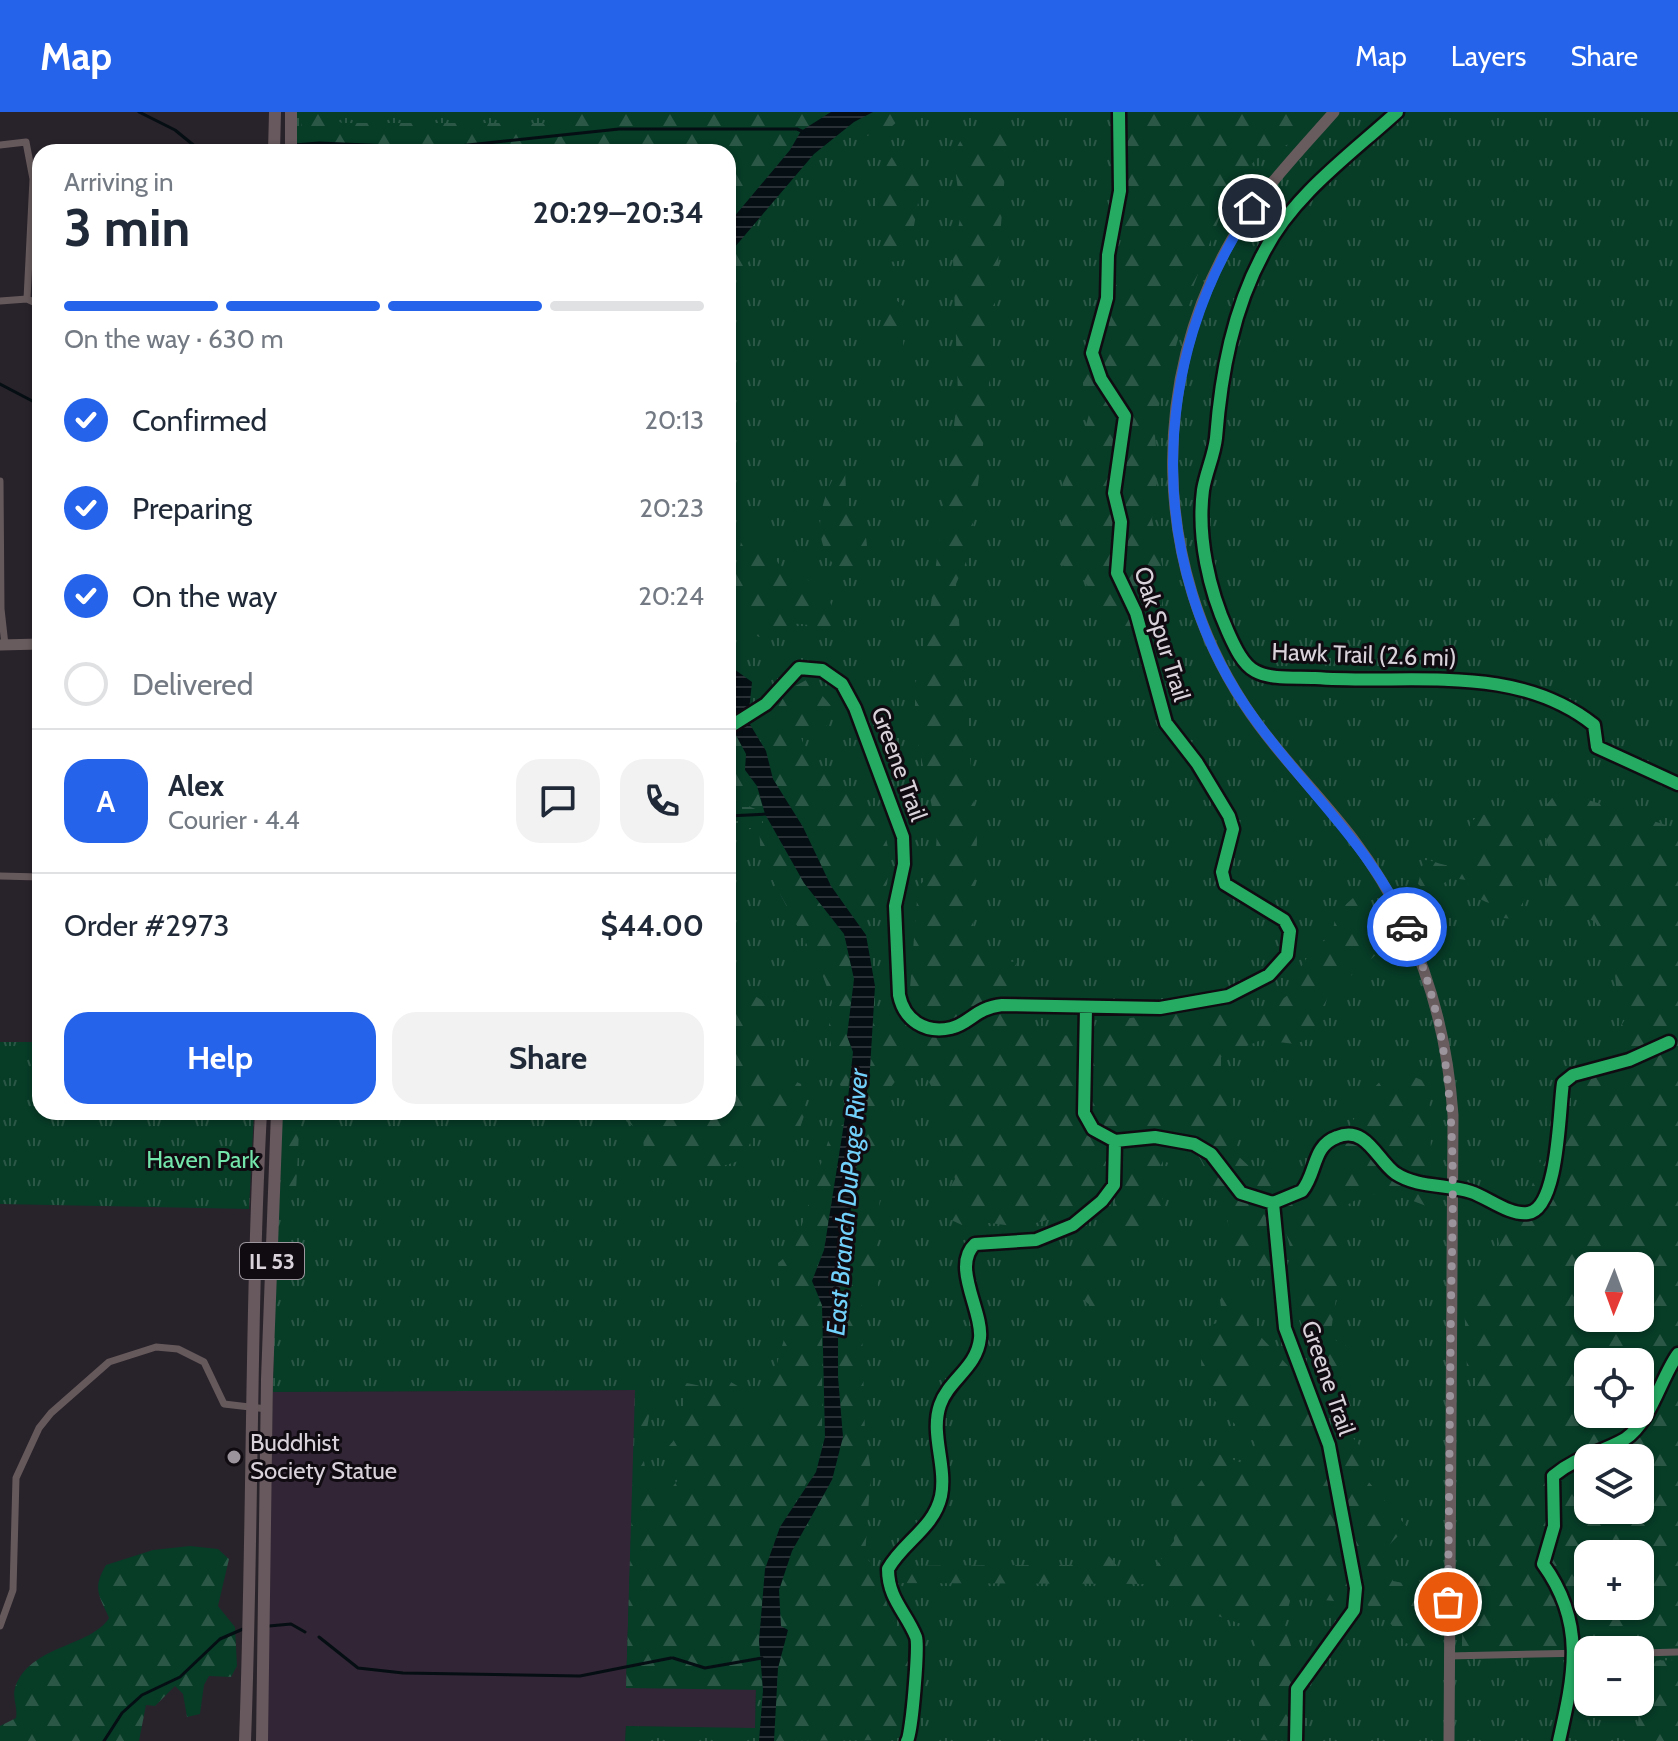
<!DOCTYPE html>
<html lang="en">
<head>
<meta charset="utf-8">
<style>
	body { margin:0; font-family:Cabin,sans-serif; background:#f2f2f3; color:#1f2937; height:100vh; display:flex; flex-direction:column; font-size:30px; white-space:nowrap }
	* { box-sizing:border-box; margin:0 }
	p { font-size:26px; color:#747a83 }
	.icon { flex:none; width:44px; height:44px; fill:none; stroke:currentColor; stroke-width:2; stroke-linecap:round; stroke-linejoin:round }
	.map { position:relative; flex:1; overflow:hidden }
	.sheet { position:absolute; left:32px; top:32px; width:704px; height:976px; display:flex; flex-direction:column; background:#fff; border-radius:24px; box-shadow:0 2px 6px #0004 }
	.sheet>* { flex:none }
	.needle { width:52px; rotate:181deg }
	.controls { position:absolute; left:1574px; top:1140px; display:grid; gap:16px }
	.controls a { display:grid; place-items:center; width:80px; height:80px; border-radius:16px; background:#fff; box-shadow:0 2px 6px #0004; font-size:40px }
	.pin { position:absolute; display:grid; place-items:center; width:68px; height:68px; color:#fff; margin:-34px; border:4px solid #fff; border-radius:50%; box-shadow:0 2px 8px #0007 }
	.courier { position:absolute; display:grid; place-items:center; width:80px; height:80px; margin:-40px; border:6px solid #2563eb; border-radius:50%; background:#fff; color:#222; box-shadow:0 2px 10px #0007 }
	.summary em { font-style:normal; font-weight:700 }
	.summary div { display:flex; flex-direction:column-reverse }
	.summary { display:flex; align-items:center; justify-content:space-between; height:136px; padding:0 32px }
	h1 { font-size:52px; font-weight:700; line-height:60px }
	.bar { display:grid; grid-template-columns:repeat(4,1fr); gap:12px 8px; align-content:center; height:96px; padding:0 32px }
	.bar i { height:10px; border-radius:6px; background:#e0e1e3 }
	.bar .current { background:#2563eb }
	.bar p { grid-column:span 4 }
	.line { display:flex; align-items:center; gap:20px; padding:0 32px; border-top:2px solid #e0e1e3 }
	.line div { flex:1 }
	.round { display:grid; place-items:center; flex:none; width:84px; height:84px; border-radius:24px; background:#f2f2f3 }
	ol { padding:0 32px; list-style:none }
	li { display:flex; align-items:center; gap:24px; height:88px }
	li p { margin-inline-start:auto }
	li .icon { padding:8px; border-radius:50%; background:#2563eb; color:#fff; stroke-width:4 }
	li:last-child { color:#747a83 }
	li i { width:44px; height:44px; border:4px solid #e0e1e3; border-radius:50% }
	.button { display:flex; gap:16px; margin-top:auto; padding:16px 32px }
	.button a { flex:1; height:92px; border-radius:24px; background:#2563eb; color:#fff; font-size:32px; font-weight:700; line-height:92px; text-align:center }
	.button a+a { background:#f2f2f3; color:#1f2937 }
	header { display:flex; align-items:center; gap:48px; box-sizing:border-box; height:112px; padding:0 40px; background:#2563eb; color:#fff }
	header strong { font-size:38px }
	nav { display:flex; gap:44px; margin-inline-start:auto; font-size:28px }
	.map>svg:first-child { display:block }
	.built { fill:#322535 }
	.grass { fill:url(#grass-tufts); fill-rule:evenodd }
	.forest { fill:url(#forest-firs); fill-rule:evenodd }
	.wetland { fill:url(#wetland-marsh) }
	.water { fill:url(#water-rules) }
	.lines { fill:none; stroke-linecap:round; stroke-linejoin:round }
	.stream { stroke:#050e13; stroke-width:3 }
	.street { stroke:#65595b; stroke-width:7 }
	.secondary { stroke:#695c5e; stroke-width:11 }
	.primary { stroke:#67595d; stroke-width:12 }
	.cycleway-casing { stroke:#100b11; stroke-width:17 }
	.cycleway { stroke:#26ab63; stroke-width:12 }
	.done { stroke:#9b949d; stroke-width:8; stroke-dasharray:0 14.4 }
	.route { stroke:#2563eb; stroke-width:10 }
	.poi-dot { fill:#9b949d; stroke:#100b11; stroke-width:3 }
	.labels { text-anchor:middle; stroke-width:6; stroke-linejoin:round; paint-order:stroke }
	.shield { fill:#100b11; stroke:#9d969e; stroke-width:2 }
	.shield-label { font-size:22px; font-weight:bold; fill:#d9d2db }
	.street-label { font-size:24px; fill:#d9d2db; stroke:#100b11 }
	.park-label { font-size:24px; fill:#73e5ab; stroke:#100b11 }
	.poi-label { font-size:24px; fill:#d9d2db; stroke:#100b11; text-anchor:start }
	.water-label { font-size:26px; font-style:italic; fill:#72d1fb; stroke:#100b11 }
</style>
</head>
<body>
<header>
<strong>Map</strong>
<nav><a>Map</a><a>Layers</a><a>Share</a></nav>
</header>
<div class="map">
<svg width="1678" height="1629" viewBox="0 0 1678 1629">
	<defs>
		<pattern id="grass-tufts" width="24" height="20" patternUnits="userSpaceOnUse" patternTransform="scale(2)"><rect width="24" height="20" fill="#073c27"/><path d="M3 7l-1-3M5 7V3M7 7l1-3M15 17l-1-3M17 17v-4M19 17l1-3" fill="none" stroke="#2b5746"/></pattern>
		<pattern id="forest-firs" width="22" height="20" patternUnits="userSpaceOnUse" patternTransform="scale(2)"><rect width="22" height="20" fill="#073c27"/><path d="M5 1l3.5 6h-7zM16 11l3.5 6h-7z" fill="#2b5746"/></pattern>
		<pattern id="wetland-marsh" width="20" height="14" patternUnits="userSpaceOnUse" patternTransform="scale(2)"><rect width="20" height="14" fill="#073c27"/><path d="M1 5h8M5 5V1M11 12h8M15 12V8" fill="none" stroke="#2b5746"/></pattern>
		<pattern id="water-rules" width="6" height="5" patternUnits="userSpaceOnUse" patternTransform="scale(2)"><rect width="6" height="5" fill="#050e13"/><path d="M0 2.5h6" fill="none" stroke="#293035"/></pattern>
	</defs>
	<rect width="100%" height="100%" fill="#28222a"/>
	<path class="built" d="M636 1278 626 1576 756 1575 755 1617 626 1614 625 1629H266L273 1280Z"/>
	<path class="grass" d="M297 0H1678V1629H625L626 1614 755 1616 756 1575 626 1576 635 1278 273 1280 278 1000H728V40H296ZM1588 1154H1640V1206H1588ZM1588 1250H1640V1302H1588ZM1588 1346H1640V1398H1588ZM1588 1442H1640V1494H1588ZM1588 1538H1640V1590H1588Z
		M0 930H40V1000H254L249 1097 0 1092Z"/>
	<path class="forest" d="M302 0H316L342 11H549L574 0H831L799 25 745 96 728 112V40H301Z
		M873 0H908L890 16 867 24 854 10Z
		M1124 0H1324L1302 26 1256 47 1242 64 1223 96 1192 178 1154 311 1158 358 1152 407 1166 471 1159 507 1131 518 1110 511 1079 460 1059 452 1063 371 1082 327 1090 299 1083 273V243L1106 229C1121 154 1129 77 1124 0Z
		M967 17 1000 19 1007 34 986 310 969 443 956 472 977 729 973 819 982 847 999 852 1017 849 1014 872 1030 921 1091 925 1105 909 1197 898 1234 905 1268 898 1293 879C1299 852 1309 839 1332 823L1336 801 1353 786 1383 837 1328 883 1317 924 1295 932 1261 928 1221 945V973L1233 991 1237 1043 1252 1057 1342 1059C1336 1027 1344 1024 1360 997 1380 964 1392 951 1429 972L1431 1043 1426 1094C1395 1081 1374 1074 1344 1095L1340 1118 1351 1140 1340 1161 1330 1225 1362 1243 1364 1261 1345 1260 1322 1290 1333 1322 1349 1321 1359 1333 1368 1369 1407 1415 1389 1433 1393 1469 1428 1476 1429 1542 1406 1531 1386 1506 1366 1492 1291 1485 1284 1513 1299 1557 1288 1591 1289 1629 1259 1628V1544L1250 1515 1215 1503 1204 1515 1167 1488 1157 1472 884 1471 887 1494 910 1546 904 1614 895 1628 774 1629 778 1556 784 1532 778 1502 779 1479 792 1438 832 1368 841 1337 838 1192 865 992 874 896 897 905 909 889 918 775 935 757 937 718 915 617V574L928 515 958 282 953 147 961 100 953 42ZM903 959 924 960C933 978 943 996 948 1015 951 1032 950 1049 955 1067L943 1088 949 1107 962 1113 990 1111 1019 1115 1044 1109 1075 1095 1103 1067 1108 1039 1124 1040C1136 1095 1092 1108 1065 1151 1073 1173 1082 1199 1109 1198L1108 1184 1095 1171 1094 1160 1105 1147C1142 1141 1146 1122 1164 1093L1157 1061 1163 1049 1172 1052 1178 1040 1197 1042C1211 1062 1210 1087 1227 1103 1230 1136 1241 1148 1267 1166L1274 1165 1266 1133 1268 1106 1280 1099 1297 1160 1291 1180 1305 1223 1308 1253 1291 1257 1260 1224 1248 1190 1237 1177 1226 1179 1220 1188 1223 1209 1211 1213C1183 1265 1219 1299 1257 1332L1242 1351 1213 1340 1200 1346 1203 1366 1194 1378 1180 1376 1171 1386 1174 1429 1156 1454 1118 1455 1109 1444 1088 1453 873 1454 865 1444 871 1358 865 1322 861 1182 878 1175 875 1119 884 1062 880 1036 883 1010 891 975Z
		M901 34 915 35C928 67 913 107 910 141L899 149 888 150C873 109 869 67 901 34Z
		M735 134 751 146 728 181V143Z
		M893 185 904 195 903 237 894 242 883 235 877 223 885 194Z
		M837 359H845L847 395C867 414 869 427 866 455L849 466C809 439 816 397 837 359Z
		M744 416 762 428 781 455 812 470 829 486 838 516 830 522C791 503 795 514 759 525 722 504 737 451 744 416Z
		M808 567 833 596 829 613 800 622 809 649 847 677 884 716 890 746 887 772 876 794 858 812 831 774 803 715 773 667 766 639 755 617 767 613 788 578Z
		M728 608 746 642 765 702 804 771 844 822 854 867 847 924 853 940 848 977 841 975 833 951 829 914 832 889 821 859 761 746 759 716 764 714 760 699 728 685Z
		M1576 684 1678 717V1534L1462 1536V1480L1472 1472 1476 1458V1266L1467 1258 1464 1189 1473 1165 1493 1156 1499 1132 1495 1112 1531 1076 1547 1032C1569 1026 1580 1021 1586 998L1571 978 1574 970 1616 959 1619 945 1614 925 1631 898 1617 883 1613 842 1595 810 1557 789 1547 774 1551 755 1542 698 1552 686ZM1588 1154H1640V1206H1588ZM1588 1250H1640V1302H1588ZM1588 1346H1640V1398H1588ZM1588 1442H1640V1494H1588Z
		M1512 696 1519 701 1528 700C1549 737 1534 775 1513 807L1503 806 1496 792C1480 791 1474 782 1466 768L1452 766 1428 781 1418 772 1424 748C1433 748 1442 754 1450 753 1473 751 1470 727 1470 711L1478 704Z
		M740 882C787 883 767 930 762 960L778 961 801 972 805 1001 798 1022H755L741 1048C711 1059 684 1061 652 1057L644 1042 643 1021 626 1009 628 1000H728V887Z
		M287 1000H300L296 1079 283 1087Z
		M844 1012 824 1138 812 1169 822 1193V1344L792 1396 765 1457 759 1529 763 1578 626 1576 636 1278 652 1285 643 1343 649 1380 669 1379 678 1368 669 1334C687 1315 686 1295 682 1270L701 1274 708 1289 714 1273 729 1269 743 1277 751 1304 761 1307 793 1196 780 1172 778 1151 794 1138 831 1020Z
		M190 1434 218 1437 229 1447 218 1494 235 1515 237 1554 231 1565 209 1564 204 1573 200 1602 187 1605 183 1582 175 1574 155 1594 146 1593 139 1629H0V1614L16 1606C18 1595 12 1586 15 1576 29 1533 91 1535 109 1506 99 1483 92 1477 106 1453L153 1438Z
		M1678 1548V1629H1637L1639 1597 1633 1590H1640V1549Z"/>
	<path class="wetland" d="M728 685 760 699 764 714 728 722Z"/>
	<path class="water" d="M831 0H873L854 10 814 42 728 143V112L790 38 801 19Z
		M728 548 734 557 752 570 748 609 766 639 773 667 803 715 831 774 866 823 875 874 870 957 838 1192V1265L843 1325 832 1368 792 1439 779 1478 781 1514 788 1518 778 1556 774 1629H759L763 1578 759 1529 765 1457 780 1415 816 1360 825 1325 822 1193 812 1169 824 1138 848 986 853 940 847 924 854 867 844 822 804 771 765 702 757 674 745 658 746 642 728 608Z"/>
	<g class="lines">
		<path class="stream" d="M139 0 175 18 202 40
			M294 33 319 31 440 36 619 17H797L804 20
			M0 272 40 293
			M728 704 768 702
			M269 1514 291 1512 305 1520
			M319 1525 358 1556 403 1561 580 1564 671 1546
			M673 1546 705 1556 762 1546
			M104 1629 122 1601 142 1583 180 1565 220 1527 243 1517"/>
		<path class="street" d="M0 33 26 30 33 67 27 187
			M0 189 27 187 40 193
			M0 369 1 497 5 533
			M0 764 40 765
			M0 1514 13 1478 16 1366 39 1316 51 1301 109 1250 156 1235 178 1237 204 1250 224 1292 267 1297
			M1640 1541 1678 1540
			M1448 1544 1588 1541"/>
		<path class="secondary" d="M1334 0C1298 41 1260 80 1232 127 1149 270 1153 453 1244 592 1276 641 1319 682 1354 728 1415 809 1446 903 1453 1003L1449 1629
			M0 533 40 532"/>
		<path class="primary" d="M274 40 275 0
			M291 40V0
			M245 1629C253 1419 250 1210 261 1000
			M262 1629 267 1267 277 1000"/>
		<g class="cycleway-casing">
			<path id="cycleway" d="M1397 0C1351 42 1293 83 1264 140 1233 197 1221 261 1216 326 1214 344 1206 360 1203 378 1197 425 1209 478 1228 520 1234 533 1242 552 1255 559 1271 568 1297 565 1315 566 1410 573 1515 550 1594 613L1597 635 1678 672
				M728 616 766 592 799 556 822 558 842 572 855 596 903 725 904 752 895 794 899 883C904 908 925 922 951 916 971 911 975 896 1002 893L1160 896 1228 884 1269 863 1287 843 1290 819 1284 808 1225 772 1222 760 1233 717 1229 704 1197 651 1166 611 1136 501 1117 461 1121 410 1114 381 1125 304 1101 267 1092 241 1107 186 1108 143 1120 79 1119 0
				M1086 896 1084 1001 1093 1017 1115 1029 1155 1025 1194 1032 1211 1042 1241 1081 1273 1091 1285 1216 1329 1333 1356 1476 1354 1498 1297 1577 1296 1629
				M1273 1091 1302 1079C1317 1061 1312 1034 1337 1025 1366 1013 1377 1048 1395 1061 1417 1076 1447 1072 1471 1080 1487 1085 1510 1104 1528 1101 1559 1097 1559 996 1563 971L1573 963 1629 948 1669 930
				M907 1629C912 1622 919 1533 916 1525 906 1500 888 1487 888 1457 903 1430 934 1416 941 1384 947 1354 930 1322 940 1293 949 1267 977 1256 980 1226 983 1199 951 1154 975 1132L1036 1128 1073 1113 1102 1089 1114 1073 1115 1029
				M1559 1629C1574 1563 1586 1511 1543 1452L1554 1414 1553 1364C1577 1344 1601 1341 1625 1327 1651 1310 1661 1265 1678 1242"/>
		</g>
		<use href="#cycleway" class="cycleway"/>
	</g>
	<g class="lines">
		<path class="done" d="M1407 815C1462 936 1453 1062 1451 1192 1450 1291 1449 1391 1448 1490"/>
		<path class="route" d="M1252 96C1148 249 1144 457 1256 609 1306 678 1371 735 1407 815"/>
	</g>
	<circle class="poi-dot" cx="234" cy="1345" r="8"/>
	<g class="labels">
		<rect class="shield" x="240" y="1131" width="64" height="36" rx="6"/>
		<g class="shield-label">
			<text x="272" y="1157">IL 53</text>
		</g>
		<g class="street-label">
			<text transform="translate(1162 522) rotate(73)" y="8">Oak Spur Trail</text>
			<text transform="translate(1364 543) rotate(2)" y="8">Hawk Trail (2.6 mi)</text>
			<text transform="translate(899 652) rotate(70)" y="8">Greene Trail</text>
			<text transform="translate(1328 1266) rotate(71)" y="8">Greene Trail</text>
		</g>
		<g class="park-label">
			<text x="203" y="1056">Haven Park</text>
		</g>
		<g class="poi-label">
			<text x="250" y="1339">Buddhist<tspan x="250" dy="28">Society Statue</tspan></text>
		</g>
		<g class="water-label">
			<text transform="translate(847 1090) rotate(-85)" y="9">East Branch DuPage River</text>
		</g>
	</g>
</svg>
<div class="controls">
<a><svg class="needle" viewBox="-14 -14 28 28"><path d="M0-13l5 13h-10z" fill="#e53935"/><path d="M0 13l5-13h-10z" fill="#747a83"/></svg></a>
<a><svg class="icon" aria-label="locate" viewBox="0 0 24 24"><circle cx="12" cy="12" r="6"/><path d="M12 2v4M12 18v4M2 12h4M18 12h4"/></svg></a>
<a><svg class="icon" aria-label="layers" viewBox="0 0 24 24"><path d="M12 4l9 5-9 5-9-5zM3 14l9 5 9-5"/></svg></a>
<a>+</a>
<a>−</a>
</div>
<div class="pin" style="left:1448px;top:1490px;background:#ea580c"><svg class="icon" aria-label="bag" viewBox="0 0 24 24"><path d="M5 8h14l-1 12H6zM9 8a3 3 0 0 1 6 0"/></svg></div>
<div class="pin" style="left:1252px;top:96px;background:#1f2937"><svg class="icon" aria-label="home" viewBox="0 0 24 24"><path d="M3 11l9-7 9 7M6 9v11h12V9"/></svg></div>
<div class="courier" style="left:1407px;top:815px"><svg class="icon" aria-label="car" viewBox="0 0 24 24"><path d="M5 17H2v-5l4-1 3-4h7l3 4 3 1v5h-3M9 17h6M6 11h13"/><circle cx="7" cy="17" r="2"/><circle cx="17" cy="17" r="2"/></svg></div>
<section class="sheet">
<div class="summary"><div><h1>3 min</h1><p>Arriving in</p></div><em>20:29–20:34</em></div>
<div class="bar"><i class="current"></i><i class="current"></i><i class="current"></i><i></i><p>On the way · 630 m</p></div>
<ol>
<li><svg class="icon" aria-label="check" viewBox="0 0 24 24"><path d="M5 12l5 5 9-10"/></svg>Confirmed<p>20:13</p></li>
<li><svg class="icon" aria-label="check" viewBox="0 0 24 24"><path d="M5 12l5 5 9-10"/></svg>Preparing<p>20:23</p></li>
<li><svg class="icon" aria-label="check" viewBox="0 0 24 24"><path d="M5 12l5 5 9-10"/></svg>On the way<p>20:24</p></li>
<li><i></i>Delivered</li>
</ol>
<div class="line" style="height:144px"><b class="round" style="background:#2563eb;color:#fff">A</b><div><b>Alex</b><p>Courier · 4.4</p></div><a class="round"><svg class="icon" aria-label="chat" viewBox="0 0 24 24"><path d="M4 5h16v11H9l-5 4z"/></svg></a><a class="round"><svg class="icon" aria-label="phone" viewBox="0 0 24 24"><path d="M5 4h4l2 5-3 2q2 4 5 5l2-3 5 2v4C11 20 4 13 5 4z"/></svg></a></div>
<div class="line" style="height:104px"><div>Order #2973</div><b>$44.00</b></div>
<div class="button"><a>Help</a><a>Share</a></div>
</section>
</div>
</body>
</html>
